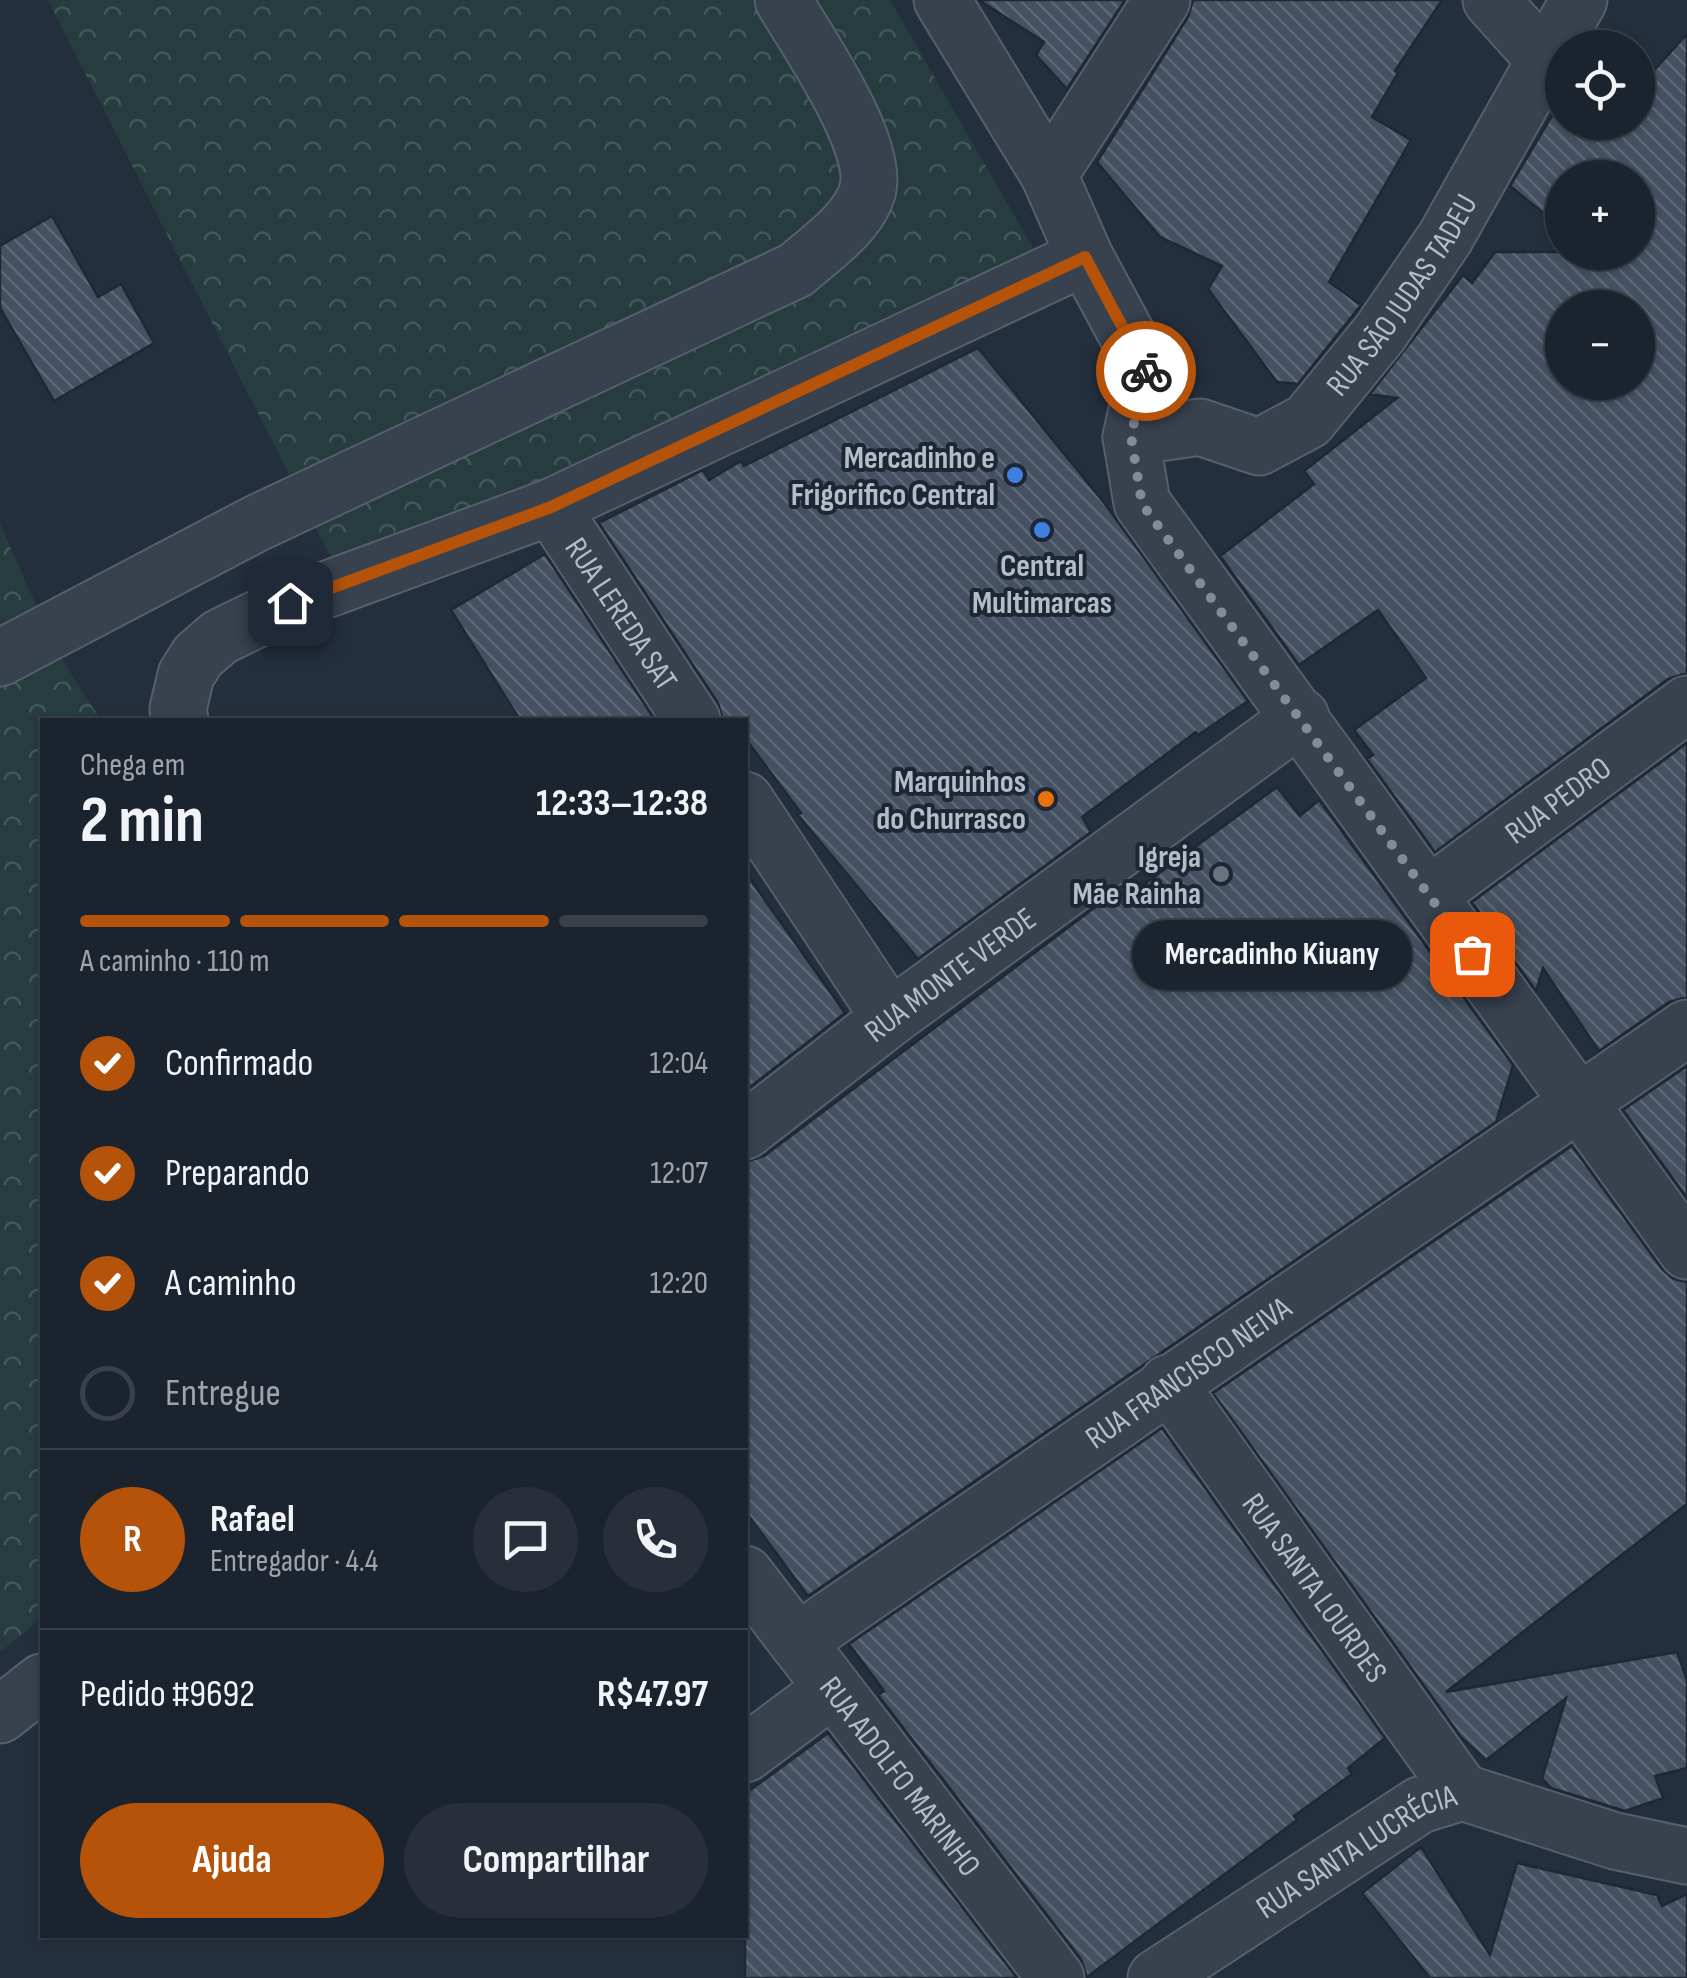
<!DOCTYPE html>
<html lang="pt">
<head>
<meta charset="utf-8">
<style>
	body { margin:0; font-family:"Sofia Sans Condensed",sans-serif; background:#282f3a; color:#f1f3f6; height:100vh; display:flex; flex-direction:column; font-size:38px; white-space:nowrap }
	* { box-sizing:border-box; margin:0 }
	p { font-size:32px; color:#a0a4aa }
	.icon { flex:none; width:55px; height:55px; fill:none; stroke:currentColor; stroke-width:2; stroke-linecap:round; stroke-linejoin:round }
	.map { position:relative; flex:1; overflow:hidden }
	.drawer { position:absolute; left:40px; top:718px; width:708px; height:1220px; display:flex; flex-direction:column; background:#1b232e; border-radius:0px; box-shadow:0 2px 8px #0004,0 0 0 2px #39404a }
	.drawer>* { flex:none }
	.buttons { position:absolute; left:1545px; top:30px; display:grid; gap:20px }
	.buttons a { display:grid; place-items:center; width:110px; height:110px; border-radius:50%; background:#1b232e; box-shadow:0 2px 8px #0004,0 0 0 2px #39404a; font-size:50px }
	.pin { position:absolute; display:grid; place-items:center; width:85px; height:85px; color:#fff; margin:-42px; border-radius:20px; box-shadow:0 5px 15px #0006 }
	.courier { position:absolute; display:grid; place-items:center; width:100px; height:100px; margin:-50px; border:8px solid #b45309; border-radius:50%; background:#fff; color:#222; box-shadow:0 2px 12px #0007 }
	.bubble { position:absolute; height:70px; border-radius:35px; background:#1b232e; box-shadow:0 2px 8px #0004,0 0 0 2px #39404a; font-size:32px; font-weight:700; line-height:70px; text-align:center }
	.overview em { font-style:normal; font-weight:700 }
	.overview div { display:flex; flex-direction:column-reverse }
	.overview { display:flex; align-items:center; justify-content:space-between; height:170px; padding:0 40px }
	h1 { font-size:65px; font-weight:700; line-height:75px }
	.bar { display:grid; grid-template-columns:repeat(4,1fr); gap:15px 10px; align-content:center; height:120px; padding:0 40px }
	.bar i { height:12px; border-radius:8px; background:#39404a }
	.bar .on { background:#b45309 }
	.bar p { grid-column:span 4 }
	.line { display:flex; align-items:center; gap:25px; padding:0 40px; border-top:2px solid #39404a }
	.line div { flex:1 }
	.round { display:grid; place-items:center; flex:none; width:105px; height:105px; border-radius:52px; background:#282f3a }
	ol { padding:0 40px; list-style:none }
	li { display:flex; align-items:center; gap:30px; height:110px }
	li p { margin-inline-start:auto }
	li .icon { padding:10px; border-radius:50%; background:#b45309; color:#fff; stroke-width:4 }
	li:last-child { color:#a0a4aa }
	li i { width:55px; height:55px; border:5px solid #39404a; border-radius:50% }
	.primary-button { display:flex; gap:20px; margin-top:auto; padding:20px 40px }
	.primary-button a { flex:1; height:115px; border-radius:60px; background:#b45309; color:#fff; font-size:40px; font-weight:700; line-height:115px; text-align:center }
	.primary-button a+a { background:#282f3a; color:#f1f3f6 }
	.map>svg:first-child { display:block }
	.forest { fill:url(#forest-crowns) }
	.building { fill:url(#building-back-hatch); stroke:#1f2835; stroke-width:2.5; fill-rule:evenodd }
	.lines { fill:none; stroke-linecap:round; stroke-linejoin:round }
	.minor-casing { stroke:#565f6c; stroke-width:59 }
	.minor { stroke:#38414e; stroke-width:55 }
	.done { stroke:#828b98; stroke-width:10; stroke-dasharray:0 18 }
	.route { stroke:#b45309; stroke-width:12 }
	.shop-dot { fill:#3f7fe0; stroke:#1d2633; stroke-width:4 }
	.food-dot { fill:#e8710a; stroke:#1d2633; stroke-width:4 }
	.worship-dot { fill:#6b7280; stroke:#1d2633; stroke-width:4 }
	.labels { text-anchor:middle; stroke-width:8; stroke-linejoin:round; paint-order:stroke }
	.street-label { font-size:32px; fill:#b4bcc9; stroke:#1d2633 }
	.poi-label { font-size:32px; font-weight:bold; fill:#b4bcc9; stroke:#1d2633; text-anchor:end }
</style>
</head>
<body>
<div class="map">
<svg width="1687" height="1978" viewBox="0 0 1687 1978">
	<defs>
		<pattern id="forest-crowns" width="20" height="18" patternUnits="userSpaceOnUse" patternTransform="scale(2.5)"><rect width="20" height="18" fill="#263c3f"/><path d="M2 6a3 3 0 1 1 6 0M12 15a3 3 0 1 1 6 0" fill="none" stroke="#435659"/></pattern>
		<pattern id="building-back-hatch" width="6" height="6" patternUnits="userSpaceOnUse" patternTransform="scale(2.5)"><rect width="6" height="6" fill="#455162"/><path d="M-1 5l2 2M0 0l6 6M5-1l2 2" fill="none" stroke="#5d6877"/></pattern>
	</defs>
	<rect width="100%" height="100%" fill="#242f3e"/>
	<path class="forest" d="M48 0H890L1036 253 344 583Z
		M0 524 57 652 101 720H42V1618L0 1652Z"/>
	<path class="building" d="M979 0H1125L1067 89 1036 55 1044 42Z
		M1193 0H1442L1395 71 1398 73 1372 117 1411 140 1329 282 1361 305 1298 384 1277 382 1208 289 1222 266 1160 237 1097 162 1188 17Z
		M1687 34V673L1668 679 1435 852 1367 759 1373 755 1354 730 1426 678 1378 610 1299 665 1220 556 1314 484 1304 471 1397 398 1370 394 1463 275 1472 283 1495 252H1638V178H1562V228L1510 186 1562 99V122H1587L1597 131 1605 122H1638V88ZM1562 308H1638V382H1562Z
		M52 216 98 297 121 284 154 343 54 401 0 308V246Z
		M978 348 1105 504 1248 701 1198 735 1196 732 1082 817 1091 832 918 959 798 815 801 813 745 738V720H723L718 703 599 523 703 470 709 480 741 461 744 466Z
		M545 554 655 720H520L451 610Z
		M1687 743V997L1669 1002 1599 1051 1543 968 1536 991 1472 902Z
		M1277 787 1300 816 1319 800 1513 1065 1496 1122 808 1596 745 1511V1162L764 1156 1126 884 1132 893Z
		M745 872 845 1013 745 1091Z
		M1687 1066V1198L1623 1110Z
		M1572 1146 1662 1269 1674 1279 1687 1282V1504L1446 1692 1677 1652 1687 1680V1768L1655 1776 1663 1798 1625 1811 1551 1788 1542 1779 1566 1698 1486 1760 1461 1737 1213 1393Z
		M1162 1428 1385 1738 1348 1768 1352 1774 1294 1816 1297 1820 1087 1977 1081 1959 878 1695 884 1691 849 1644Z
		M828 1733 1017 1978H745V1794Z
		M1421 1847 1490 1955 1517 1863 1657 1895 1662 1906 1687 1894V1978H1430L1362 1893Z"/>
	<g class="lines">
		<g class="minor-casing">
			<g id="minor">
				<path d="M942 0 1049 175 1085 257 1146 370 1131 437 1142 503 1687 1251"/>
				<path d="M1491 0 1544 59"/>
				<path d="M1049 175 1162 0"/>
				<path id="s1" d="M1131 437 1200 427 1259 447 1308 421 1380 333 1445 238 1579 0"/>
				<path id="s2" d="M551 507 692 720"/>
				<path d="M0 658 257 523 796 270C820 249 860 222 868 189 878 142 807 41 783 0"/>
				<path d="M180 720 178 709 186 675 198 656 220 637 290 603 551 507 1085 257"/>
				<path d="M745 800 890 1018"/>
				<path id="s3" d="M1429 895 1687 704"/>
				<path id="s4" d="M745 1131 890 1018 1301 717"/>
				<path id="s5" d="M1168 1383 1462 1792"/>
				<path id="s6" d="M745 1574 1056 1978"/>
				<path id="s7" d="M797 1642 1687 1028"/>
				<path d="M0 1715 42 1682"/>
				<path d="M745 1754 832 1689"/>
				<path id="s8" d="M1156 1978 1420 1805 1462 1792 1615 1841 1687 1856"/>
			</g>
		</g>
		<use href="#minor" class="minor"/>
	</g>
	<g class="lines">
		<path class="done" d="M1146 371 1131 436 1142 504 1472 954"/>
		<path class="route" d="M290 603 551 507 1085 257 1146 371"/>
	</g>
	<g class="shop-dot">
		<circle cx="1015" cy="475" r="10"/>
		<circle cx="1042" cy="530" r="10"/>
	</g>
	<circle class="food-dot" cx="1046" cy="799" r="10"/>
	<circle class="worship-dot" cx="1221" cy="874" r="10"/>
	<g class="labels">
		<g class="street-label">
			<text dy="11" stroke="none"><textPath href="#s1" startOffset="345">RUA SÃO JUDAS TADEU</textPath></text>
			<text dy="11" stroke="none"><textPath href="#s2" startOffset="128">RUA LEREDA SAT</textPath></text>
			<text dy="11" stroke="none"><textPath href="#s3" startOffset="160">RUA PEDRO</textPath></text>
			<text dy="11" stroke="none"><textPath href="#s4" startOffset="258">RUA MONTE VERDE</textPath></text>
			<text dy="11" stroke="none"><textPath href="#s7" startOffset="475">RUA FRANCISCO NEIVA</textPath></text>
			<text dy="11" stroke="none"><textPath href="#s5" startOffset="252">RUA SANTA LOURDES</textPath></text>
			<text dy="11" stroke="none"><textPath href="#s6" startOffset="255">RUA ADOLFO MARINHO</textPath></text>
			<text dy="11" stroke="none"><textPath href="#s8" startOffset="238">RUA SANTA LUCRÉCIA</textPath></text>
		</g>
		<g class="poi-label">
			<text x="995" y="468">Mercadinho e<tspan x="995" dy="37">Frigorifico Central</tspan></text>
			<text x="1042" y="576" text-anchor="middle">Central<tspan x="1042" dy="37">Multimarcas</tspan></text>
			<text x="1026" y="792">Marquinhos<tspan x="1026" dy="37">do Churrasco</tspan></text>
			<text x="1201" y="867">Igreja<tspan x="1201" dy="37">Mãe Rainha</tspan></text>
		</g>
	</g>
</svg>
<div class="buttons">
<a><svg class="icon" aria-label="locate" viewBox="0 0 24 24"><circle cx="12" cy="12" r="6"/><path d="M12 2v4M12 18v4M2 12h4M18 12h4"/></svg></a>
<a>+</a>
<a>−</a>
</div>
<div class="pin" style="left:1472px;top:954px;background:#ea580c"><svg class="icon" aria-label="bag" viewBox="0 0 24 24"><path d="M5 8h14l-1 12H6zM9 8a3 3 0 0 1 6 0"/></svg></div>
<div class="pin" style="left:290px;top:603px;background:#1f2937"><svg class="icon" aria-label="home" viewBox="0 0 24 24"><path d="M3 11l9-7 9 7M6 9v11h12V9"/></svg></div>
<div class="courier" style="left:1146px;top:371px"><svg class="icon" aria-label="bike" viewBox="0 0 24 24"><circle cx="6" cy="16" r="4"/><circle cx="18" cy="16" r="4"/><path d="M6 16l4-8h5l3 8M10 8l3 8H6M13 5h3"/></svg></div>
<div class="bubble" style="left:1132px;top:920px;width:280px">Mercadinho Kiuany</div>
<section class="drawer">
<div class="overview"><div><h1>2 min</h1><p>Chega em</p></div><em>12:33–12:38</em></div>
<div class="bar"><i class="on"></i><i class="on"></i><i class="on"></i><i></i><p>A caminho · 110 m</p></div>
<ol>
<li><svg class="icon" aria-label="check" viewBox="0 0 24 24"><path d="M5 12l5 5 9-10"/></svg>Confirmado<p>12:04</p></li>
<li><svg class="icon" aria-label="check" viewBox="0 0 24 24"><path d="M5 12l5 5 9-10"/></svg>Preparando<p>12:07</p></li>
<li><svg class="icon" aria-label="check" viewBox="0 0 24 24"><path d="M5 12l5 5 9-10"/></svg>A caminho<p>12:20</p></li>
<li><i></i>Entregue</li>
</ol>
<div class="line" style="height:180px"><b class="round" style="background:#b45309;color:#fff">R</b><div><b>Rafael</b><p>Entregador · 4.4</p></div><a class="round"><svg class="icon" aria-label="chat" viewBox="0 0 24 24"><path d="M4 5h16v11H9l-5 4z"/></svg></a><a class="round"><svg class="icon" aria-label="phone" viewBox="0 0 24 24"><path d="M5 4h4l2 5-3 2q2 4 5 5l2-3 5 2v4C11 20 4 13 5 4z"/></svg></a></div>
<div class="line" style="height:130px"><div>Pedido #9692</div><b>R$47.97</b></div>
<div class="primary-button"><a>Ajuda</a><a>Compartilhar</a></div>
</section>
</div>
</body>
</html>
